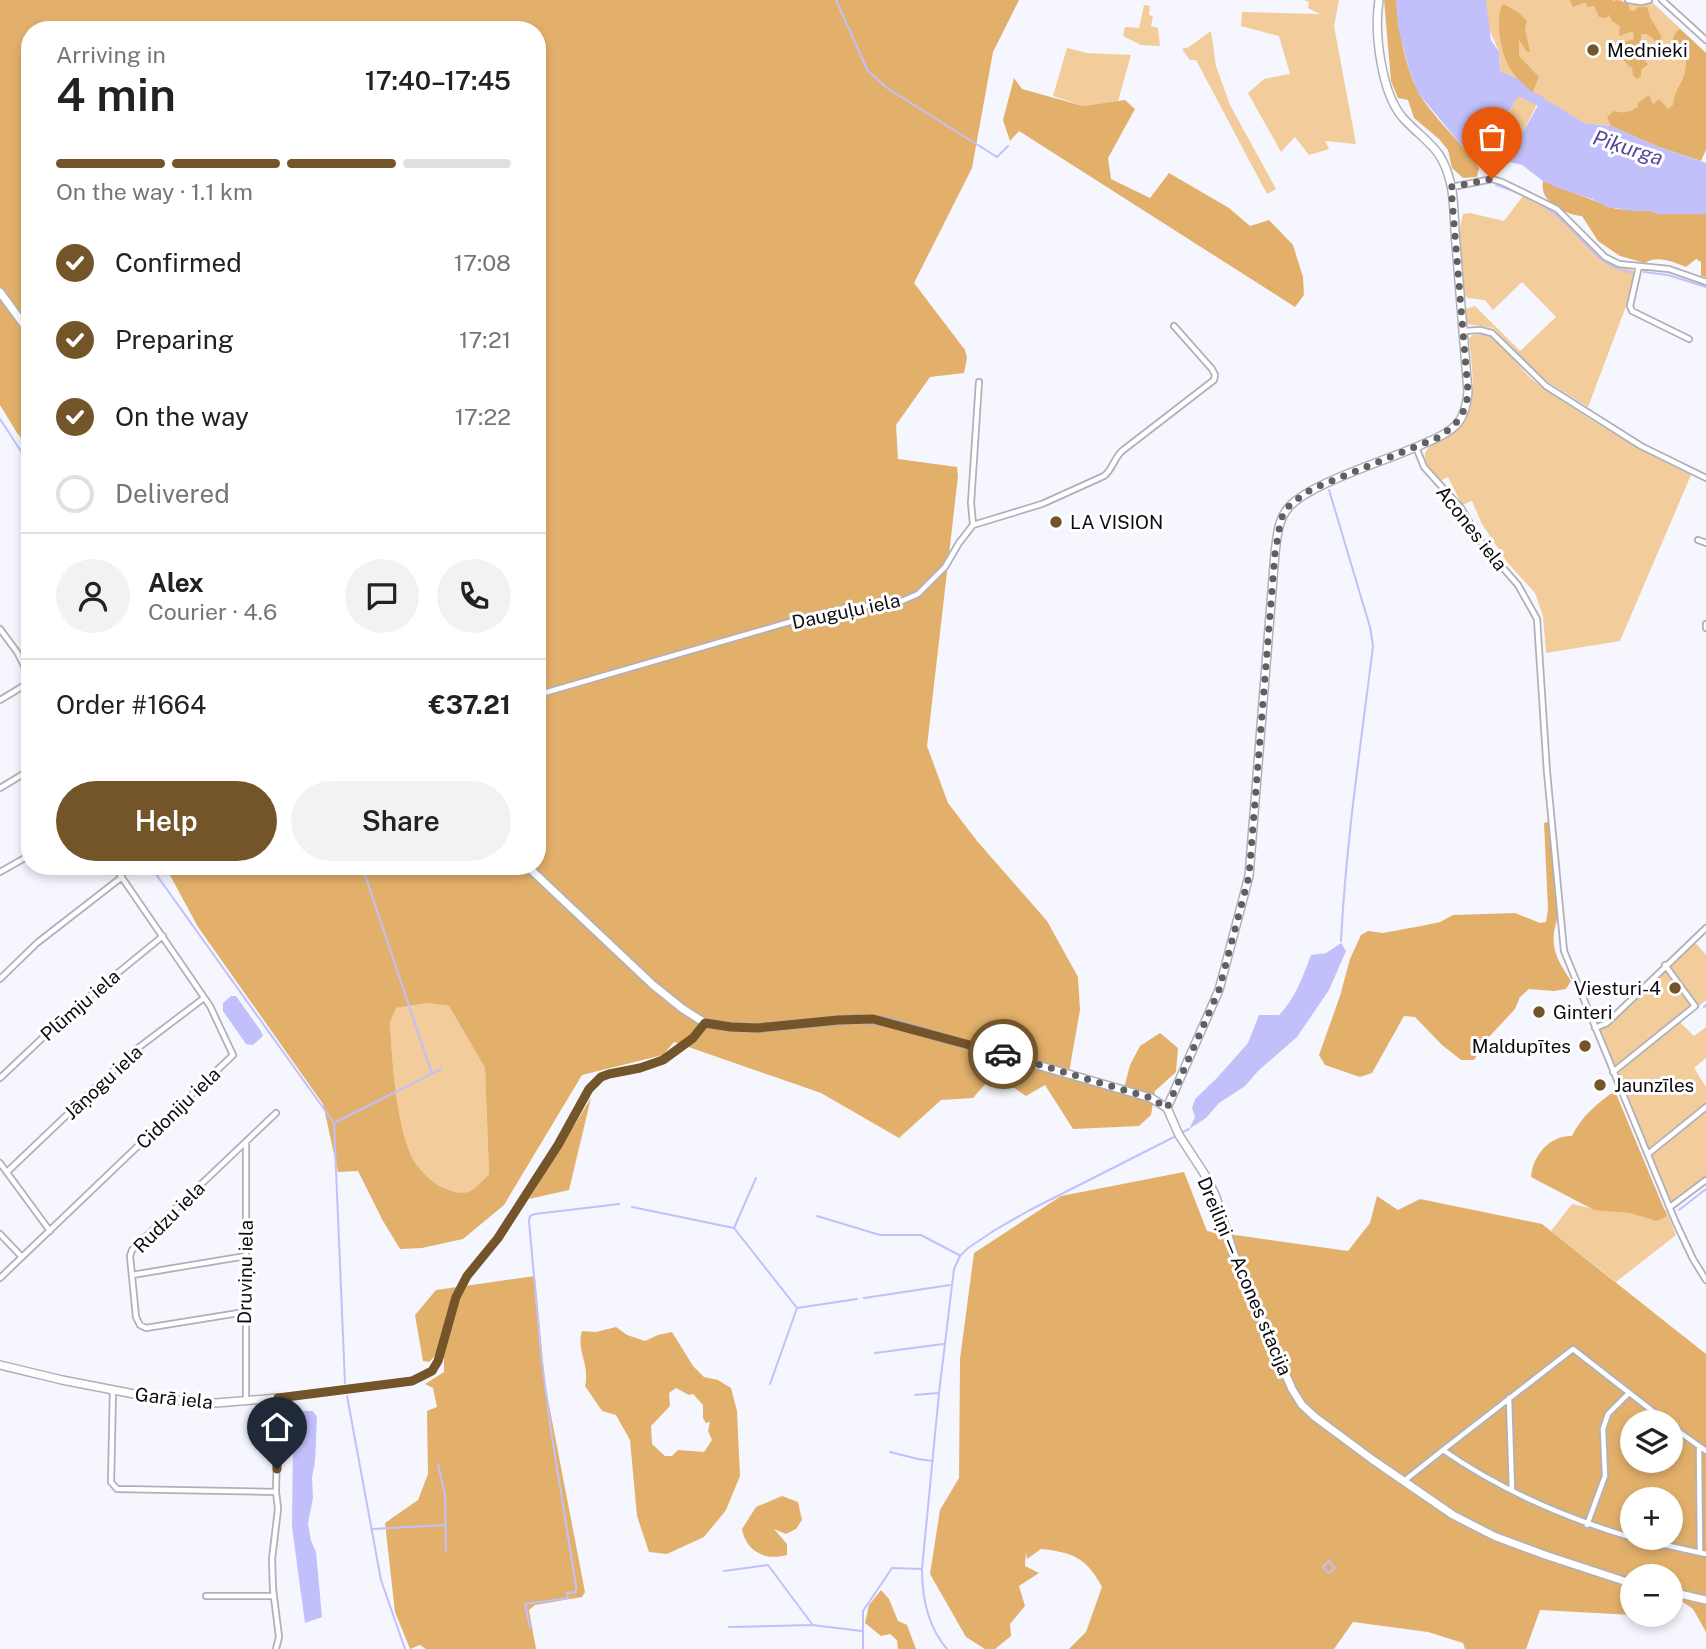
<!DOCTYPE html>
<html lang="en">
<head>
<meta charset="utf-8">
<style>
	body { margin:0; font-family:"Public Sans",sans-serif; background:#f2f2f2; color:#222; height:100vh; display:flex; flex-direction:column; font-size:26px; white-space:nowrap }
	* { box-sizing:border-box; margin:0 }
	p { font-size:23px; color:#767676 }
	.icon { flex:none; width:38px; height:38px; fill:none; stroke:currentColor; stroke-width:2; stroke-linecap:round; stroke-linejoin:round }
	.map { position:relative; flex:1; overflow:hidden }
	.sheet { position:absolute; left:21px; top:21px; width:525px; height:854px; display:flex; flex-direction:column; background:#fff; border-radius:28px; box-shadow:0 4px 10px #0003 }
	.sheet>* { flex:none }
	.controls { position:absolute; left:1620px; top:1410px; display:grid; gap:14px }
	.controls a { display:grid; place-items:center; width:63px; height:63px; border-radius:50%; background:#fff; box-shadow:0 4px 10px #0003; font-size:35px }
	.pin { position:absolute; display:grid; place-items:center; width:60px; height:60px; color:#fff; margin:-72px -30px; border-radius:50% 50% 50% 0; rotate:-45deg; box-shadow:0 0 7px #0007 }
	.pin .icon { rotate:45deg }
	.courier { position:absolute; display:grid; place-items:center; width:70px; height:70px; margin:-35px; border:5px solid #735529; border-radius:50%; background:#fff; color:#222; box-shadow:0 2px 9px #0007 }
	.overview em { font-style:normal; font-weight:600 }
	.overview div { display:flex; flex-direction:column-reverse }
	.overview { display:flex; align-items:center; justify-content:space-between; height:119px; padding:0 35px }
	h1 { font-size:46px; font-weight:600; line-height:52px }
	.bar { display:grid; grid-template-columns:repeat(4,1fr); gap:10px 7px; align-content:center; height:84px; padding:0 35px }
	.bar i { height:9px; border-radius:5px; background:#e0e0e0 }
	.bar .active { background:#735529 }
	.bar p { grid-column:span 4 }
	.line { display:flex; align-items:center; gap:18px; padding:0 35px; border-top:2px solid #e0e0e0 }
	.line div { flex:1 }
	.round { display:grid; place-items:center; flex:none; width:74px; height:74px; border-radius:37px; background:#f2f2f2 }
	ol { padding:0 35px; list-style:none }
	li { display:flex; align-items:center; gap:21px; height:77px }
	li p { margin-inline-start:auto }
	li .icon { padding:7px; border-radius:50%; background:#735529; color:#fff; stroke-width:4 }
	li:last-child { color:#767676 }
	li i { width:38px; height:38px; border:4px solid #e0e0e0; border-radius:50% }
	.primary-button { display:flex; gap:14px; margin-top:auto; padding:14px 35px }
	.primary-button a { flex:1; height:80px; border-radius:42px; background:#735529; color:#fff; font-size:28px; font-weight:600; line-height:80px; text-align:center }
	.primary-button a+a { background:#f2f2f2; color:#222 }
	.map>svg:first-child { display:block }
	.green { fill:#f2cc9a }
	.forest { fill:#e2b06b; fill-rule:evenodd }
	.water { fill:#c2c0fb }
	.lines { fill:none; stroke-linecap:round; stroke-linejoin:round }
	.stream { stroke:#c2c0fb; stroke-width:2 }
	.river { stroke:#c2c0fb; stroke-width:10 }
	.street-casing { stroke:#b0b0ba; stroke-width:8 }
	.secondary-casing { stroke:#b0b0ba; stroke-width:10 }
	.street { stroke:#fff; stroke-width:4.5 }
	.secondary { stroke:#fff; stroke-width:7 }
	.done { stroke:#5f5f64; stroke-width:7; stroke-dasharray:0 12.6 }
	.route { stroke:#735529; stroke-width:9 }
	.poi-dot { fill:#735529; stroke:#fff; stroke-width:2.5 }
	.labels { text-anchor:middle; stroke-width:6; stroke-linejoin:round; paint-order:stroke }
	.poi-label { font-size:19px; fill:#0d0d11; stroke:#fff; text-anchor:start }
	.street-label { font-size:19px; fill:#0d0d11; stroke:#fff }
	.water-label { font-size:21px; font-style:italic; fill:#54479d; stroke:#fff }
</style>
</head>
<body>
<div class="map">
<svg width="1706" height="1649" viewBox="0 0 1706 1649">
	<rect width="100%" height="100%" fill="#f6f6fe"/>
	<path class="green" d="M1304 0H1339L1334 26 1356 144 1325 141 1329 149 1309 155 1295 137 1281 152 1248 93 1264 79 1290 74 1279 36 1241 26 1242 12 1320 14 1308 8 1309 2Z
		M1486 0H1622C1630 8 1642 4 1652 2L1706 53 1659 147 1611 126 1584 123 1538 102 1523 132 1506 151 1493 146 1504 120 1520 93 1517 78 1500 71 1499 52 1487 24Z
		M1144 5 1150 6 1149 15 1153 16 1151 26 1158 28 1160 46 1141 45 1123 36 1125 27 1139 28Z
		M1211 31 1216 66 1230 105 1276 189 1267 194 1196 60H1190L1182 49 1189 47Z
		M1067 48 1087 53 1131 55 1118 101 1083 106 1053 96Z
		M1523 196 1553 212 1569 224 1607 261 1635 271 1634 285 1588 407 1543 379 1493 328 1467 324 1466 309 1475 306 1520 351 1556 317 1522 282 1493 310 1485 300 1468 298 1465 295 1459 232 1463 214 1470 213 1504 221Z
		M1484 334C1506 340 1517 368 1534 381 1583 417 1636 448 1691 475L1620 641 1546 653 1543 616 1535 593 1507 562 1482 524 1472 501 1462 505 1448 477 1440 481C1434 477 1430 471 1427 464 1414 440 1461 439 1470 409 1476 387 1471 361 1469 338L1473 335Z
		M1693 940 1706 955V1000L1680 1022 1694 1036 1706 1027V1058L1694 1068 1706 1087V1180L1670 1207 1595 1028 1607 1023Z
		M427 1003 449 1006 485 1068 489 1174C472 1193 469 1198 444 1188 433 1184 415 1166 411 1155 396 1119 392 1061 390 1022L395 1008Z
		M1637 1197 1666 1210 1676 1235 1616 1282 1551 1231 1572 1204 1599 1210Z"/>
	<path class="forest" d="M0 0H1019L993 52 972 168 914 283 965 350 967 358 964 373 930 377 896 425 898 459 957 467 958 476 927 746 948 803 977 841 1047 921 1078 977 1080 1010 1068 1078 1123 1092 1130 1065 1140 1046 1160 1033 1178 1048 1176 1072 1155 1091 1151 1115 1139 1126 1073 1129 1045 1085 1026 1096 994 1074 973 1098 941 1100 899 1138 821 1093 674 1042 663 1055 582 1075 504 1205 463 1239 422 1248 400 1249 383 1221 358 1171 338 1172 323 1104 198 927 165 866H537V30H30V448L17 433 0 405ZM427 1003 449 1006 485 1068 489 1174C472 1192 469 1198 444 1188 433 1184 415 1166 411 1155 396 1120 392 1060 390 1022L396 1008Z
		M1384 0H1396C1399 30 1404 64 1418 91 1427 110 1460 142 1474 160L1479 168 1477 177 1463 178 1452 168 1448 150 1439 139 1414 118 1408 100 1398 98 1391 81Z
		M1570 0H1612L1614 2 1616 0 1628 4 1630 10 1634 11 1638 7H1647L1651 19 1662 37 1657 42 1647 34H1641V41L1646 43 1643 59 1648 64 1641 70V76L1637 79 1633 75 1632 67H1630L1620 57V51L1623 52 1624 42 1634 39 1633 31 1619 36 1620 26 1612 21 1608 14 1607 18 1599 17 1594 6 1587 7 1586 2 1573 7Z
		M1503 4 1518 12 1527 21 1525 29 1530 52H1527L1519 40V56L1539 77 1532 93C1522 84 1509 71 1505 58 1500 43 1495 17 1503 4Z
		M1680 29 1706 53V150L1701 161 1659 147 1611 126 1607 117 1614 111C1624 114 1630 112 1638 107V103L1649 95 1653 105 1659 99 1668 109 1673 105C1676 83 1687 83 1686 58 1674 50 1667 39 1680 29Z
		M1014 78 1022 89 1083 106 1125 100 1135 109 1108 158 1111 179 1150 198 1169 173 1229 208 1250 226 1269 220 1293 245 1303 277 1304 295 1295 307 1019 131 1010 141 1003 120Z
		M1543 181 1616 209 1650 211 1659 214H1706V277L1701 276V262L1696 259 1686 267C1672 262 1658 255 1645 263L1620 256 1598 241 1582 216C1564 214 1539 202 1543 181Z
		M1552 821 1558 917C1548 945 1556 958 1571 981L1566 989 1554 991 1529 989 1520 997 1515 1009 1488 1038 1474 1060H1461L1442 1045 1415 1017 1404 1016 1372 1073 1360 1077 1325 1065 1319 1055 1340 996 1350 959 1361 935 1368 931 1383 933 1421 926 1440 922 1453 915 1515 913 1540 923 1546 922 1548 909 1544 823Z
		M1615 1091 1667 1216 1657 1221 1630 1213 1594 1210 1531 1177C1533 1155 1550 1135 1572 1136 1581 1117 1597 1103 1615 1091Z
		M591 1098 569 1190 529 1199Z
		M1184 1172 1207 1231 1348 1251 1370 1223 1377 1196 1398 1210 1420 1199 1542 1224 1706 1354V1632L1693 1609 1671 1594V1577H1633V1615L1540 1610 1526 1649H1465L1463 1643 1428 1632 1353 1622 1334 1649H1069L1086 1632 1102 1587C1087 1558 1072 1552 1041 1549L1027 1559 1026 1551 1025 1566 1039 1573 1019 1586 1025 1606 1010 1624 1011 1636 995 1649H985L966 1637 930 1574 940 1510 959 1478 960 1359 974 1253 1061 1196ZM1633 1423H1671V1461H1633ZM1633 1500H1671V1538H1633Z
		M535 1276 545 1384 585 1592 582 1597 535 1605 529 1610 536 1649H426L420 1645 410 1649 395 1612 385 1523 418 1500 428 1474 427 1411 437 1407 433 1388 425 1384 444 1372V1359L437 1354 429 1362 423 1361 415 1315 436 1290Z
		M616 1327 627 1335 645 1341 658 1335 672 1332 693 1366 704 1377 718 1380 731 1388 737 1411 740 1476 726 1510 704 1537 667 1554 649 1552 637 1516 630 1440 616 1415 602 1411 585 1386C590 1363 576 1351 582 1331L596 1332ZM676 1388 689 1395 693 1394 703 1405V1418L706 1423 710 1422 708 1431 712 1440 704 1452 678 1450 672 1456H665L652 1444 651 1426 670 1406 669 1393Z
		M782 1496 798 1502 802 1520 796 1529 786 1534 774 1529 787 1544V1555C766 1561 746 1552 742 1529L756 1507Z
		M881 1590 889 1599 898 1621 907 1625 916 1649H898L897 1640 890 1634 881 1636 865 1623 869 1605Z"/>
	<path class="water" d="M1396 0H1486L1491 40 1499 52 1500 71 1517 78 1533 93 1530 99 1520 94C1515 102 1509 110 1504 119 1496 134 1494 156 1474 160L1418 93 1408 66 1398 26Z
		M1541 100 1552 103 1584 123 1611 126 1659 147 1706 163V214H1659L1650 211H1633L1607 207 1592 199 1558 188 1543 181 1522 165 1506 161V151L1523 132Z
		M1341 943 1346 951 1329 990 1297 1037 1259 1070 1245 1086 1219 1103 1206 1118 1189 1129 1195 1117 1192 1108 1195 1099 1217 1078 1248 1043 1259 1015H1279C1295 999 1303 976 1311 955L1326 953Z
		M231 996H236L261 1031 263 1036 253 1045 246 1044 223 1011V1003Z
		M302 1411H313L317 1417 315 1461 312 1478 313 1498 308 1523 311 1541 316 1552 322 1617 305 1623 292 1527 293 1435 297 1428 298 1415Z"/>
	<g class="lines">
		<path class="stream" d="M836 0 868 71 887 88 997 157 1008 146
			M1496 185C1519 192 1545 204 1563 221 1585 240 1600 269 1631 272
			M1644 272 1668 275 1706 287
			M0 419 30 465
			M1329 490 1370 627 1373 646C1361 744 1346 841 1341 941
			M152 866 158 877 334 1123 345 1383
			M362 866 432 1074
			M1704 1007 1706 1005
			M336 1122 441 1069
			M1181 1133 1189 1129
			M632 1207 734 1228 797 1308
			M1679 1210 1706 1189
			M817 1216 880 1235H921L959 1255
			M734 1228 756 1178
			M864 1298 950 1285
			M875 1353 943 1344
			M770 1384 797 1308 857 1299
			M915 1395 938 1393
			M347 1396 381 1580 405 1649
			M890 1452 918 1459 933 1461
			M438 1464 445 1495 446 1551
			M373 1529 444 1525
			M724 1571 768 1565 812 1624
			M1327 1572 1323 1567 1329 1561 1335 1568 1329 1573
			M729 1627 812 1625 862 1631
			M530 1628 525 1604 568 1598 567 1593 576 1592V1586L551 1431 541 1354 529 1221 530 1216 535 1214 619 1204
			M863 1649V1611L892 1568 922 1569
			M947 1649C928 1627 922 1598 922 1569L939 1393 954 1269 960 1256 968 1248 995 1230 1028 1211 1176 1136"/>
		<path class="river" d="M1519 91 1540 101 1548 111"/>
		<g class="street-casing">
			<path id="street" d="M1628 0 1641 2 1649 0
				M1662 0 1706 40
				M1452 187 1492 179 1502 182 1557 209 1605 257 1619 264 1669 269 1706 282
				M1639 266 1630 306 1632 311 1689 339
				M1464 331 1480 330 1492 333 1546 386 1641 446 1706 478
				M1416 447 1424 467 1461 508 1483 545 1518 585 1537 619 1547 772 1564 951 1676 1223 1693 1259 1706 1280
				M973 524 971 503 979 382
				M1698 540 1706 543
				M1706 624V628
				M0 629 17 652 30 677
				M537 695 800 619 850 608 902 601 918 594 945 567 959 543 973 525 1042 504 1104 476C1113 469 1114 458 1122 451L1214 380 1215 375 1212 369 1174 326
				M0 700 30 682
				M0 788 30 770
				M0 872 30 855
				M0 979 37 943 122 877
				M1595 1028 1607 1023 1706 928
				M1613 1072 1695 1006 1665 965
				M0 1078 71 1011 163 936
				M1648 1154 1706 1107
				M0 1163 50 1231
				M7 1172 134 1051 204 998
				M1670 1207 1706 1180
				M0 1234 22 1257
				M132 1275 246 1256
				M0 1278 233 1055 210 1006 114 866
				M245 1312 146 1328 140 1325 136 1317 130 1256 132 1250 276 1113
				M113 1390 111 1482 117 1489 276 1492
				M1509 1398 1512 1490
				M246 1401V1142
				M1671 1426 1706 1451
				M1699 1448 1700 1552
				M1404 1481 1443 1450
				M1587 1525 1605 1476 1603 1429 1608 1414 1629 1393
				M1633 1538C1565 1518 1502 1491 1443 1450L1573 1349 1668 1423
				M1633 1538 1706 1554
				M206 1596H273
				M276 1649 279 1637 273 1589 272 1559 278 1509 276 1492 278 1398 413 1381 432 1371 438 1361 456 1297 467 1276 498 1239 558 1145 589 1089 601 1077 609 1074 640 1068 663 1060 693 1039 704 1023"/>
		</g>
		<g class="secondary-casing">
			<path id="secondary" d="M0 292 30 333
				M527 866 653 985 683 1009 705 1023 731 1027 758 1028 853 1019 885 1021 1151 1098 1167 1108 1179 1135 1207 1178 1216 1197 1234 1255 1292 1389 1302 1405 1315 1417 1373 1460 1453 1515 1494 1536 1545 1555 1633 1584
				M1167 1108 1219 990 1249 876 1275 553C1277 537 1278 519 1289 507 1310 483 1388 460 1421 445 1434 439 1448 434 1458 423 1465 414 1467 403 1468 392 1464 343 1460 293 1456 244 1454 225 1455 204 1451 185 1442 146 1427 144 1403 118 1381 93 1374 32 1379 0
				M0 1365 62 1380 160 1399 216 1403 278 1398
				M1671 1592 1706 1600"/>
		</g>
		<use href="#street" class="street"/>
		<use href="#secondary" class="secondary"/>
	</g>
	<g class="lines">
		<path class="done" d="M1003 1054 1151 1098 1167 1108 1219 990 1249 876 1275 553 1281 519 1288 507 1300 497 1312 489 1437 438C1456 426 1466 415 1468 392L1451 187 1492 179"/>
		<path class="route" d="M277 1469 278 1398 412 1381 432 1371 438 1361 456 1297 467 1276 498 1238 558 1145 589 1089 601 1077 609 1074 640 1068 663 1060 693 1038 705 1023 731 1027 758 1028 838 1020 873 1019 1003 1054"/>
	</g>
	<g class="poi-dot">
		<circle cx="1593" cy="50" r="7"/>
		<circle cx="1056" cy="522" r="7"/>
		<circle cx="1675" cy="988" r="7"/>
		<circle cx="1539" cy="1012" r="7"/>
		<circle cx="1585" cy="1046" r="7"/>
		<circle cx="1600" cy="1085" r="7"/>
	</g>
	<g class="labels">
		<g class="poi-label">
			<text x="1607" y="57">Mednieki</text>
			<text x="1070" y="529">LA VISION</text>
			<text x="1661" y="995" text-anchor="end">Viesturi-4</text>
			<text x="1553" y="1019">Ginteri</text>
			<text x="1571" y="1053" text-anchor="end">Maldupītes</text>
			<text x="1614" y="1092">Jaunzīles</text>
		</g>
		<g class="street-label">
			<text transform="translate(1472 528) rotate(52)" y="7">Acones iela</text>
			<text transform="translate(846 611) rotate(-12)" y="7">Dauguļu iela</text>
			<text transform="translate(80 1005) rotate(-41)" y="7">Plūmju iela</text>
			<text transform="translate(103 1082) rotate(-43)" y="7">Jāņogu iela</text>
			<text transform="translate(178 1108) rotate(-44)" y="7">Cidoniju iela</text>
			<text transform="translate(169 1217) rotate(-45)" y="7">Rudzu iela</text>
			<text transform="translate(245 1272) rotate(-89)" y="7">Druviņu iela</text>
			<text transform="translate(1245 1276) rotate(67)" y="7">Dreiliņi — Acones stacija</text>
			<text transform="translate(174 1398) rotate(6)" y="7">Garā iela</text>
		</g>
		<g class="water-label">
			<text transform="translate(1628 148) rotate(18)" y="7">Piķurga</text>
		</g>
	</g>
</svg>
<div class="controls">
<a><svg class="icon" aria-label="layers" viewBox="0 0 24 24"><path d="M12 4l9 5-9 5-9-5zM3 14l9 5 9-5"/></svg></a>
<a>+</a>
<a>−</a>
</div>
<div class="pin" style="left:1492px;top:179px;background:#ea580c"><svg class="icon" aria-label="bag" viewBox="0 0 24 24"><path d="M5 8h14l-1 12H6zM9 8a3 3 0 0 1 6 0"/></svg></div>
<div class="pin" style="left:277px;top:1469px;background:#1f2937"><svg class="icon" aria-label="home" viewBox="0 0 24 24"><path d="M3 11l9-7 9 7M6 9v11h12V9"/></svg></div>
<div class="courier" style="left:1003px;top:1054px"><svg class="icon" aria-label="car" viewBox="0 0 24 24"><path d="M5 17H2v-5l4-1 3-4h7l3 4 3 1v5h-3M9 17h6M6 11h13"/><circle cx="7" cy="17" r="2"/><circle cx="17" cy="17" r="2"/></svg></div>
<section class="sheet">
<div class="overview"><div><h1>4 min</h1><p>Arriving in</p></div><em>17:40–17:45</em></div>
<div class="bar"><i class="active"></i><i class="active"></i><i class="active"></i><i></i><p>On the way · 1.1 km</p></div>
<ol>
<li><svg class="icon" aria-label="check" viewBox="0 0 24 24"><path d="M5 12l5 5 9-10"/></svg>Confirmed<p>17:08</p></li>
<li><svg class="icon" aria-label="check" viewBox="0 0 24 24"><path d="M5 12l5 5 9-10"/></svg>Preparing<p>17:21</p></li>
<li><svg class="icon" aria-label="check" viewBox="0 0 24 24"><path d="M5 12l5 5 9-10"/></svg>On the way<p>17:22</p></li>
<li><i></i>Delivered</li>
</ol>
<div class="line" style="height:126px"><a class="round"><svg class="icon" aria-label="person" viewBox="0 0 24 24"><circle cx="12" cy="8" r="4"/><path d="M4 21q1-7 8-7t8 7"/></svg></a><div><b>Alex</b><p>Courier · 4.6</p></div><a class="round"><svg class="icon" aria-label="chat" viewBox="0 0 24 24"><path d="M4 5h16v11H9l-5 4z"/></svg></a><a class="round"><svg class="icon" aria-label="phone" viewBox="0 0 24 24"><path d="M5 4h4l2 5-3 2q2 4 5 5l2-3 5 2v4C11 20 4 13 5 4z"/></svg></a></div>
<div class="line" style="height:91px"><div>Order #1664</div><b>€37.21</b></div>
<div class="primary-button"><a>Help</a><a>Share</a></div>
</section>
</div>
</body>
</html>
